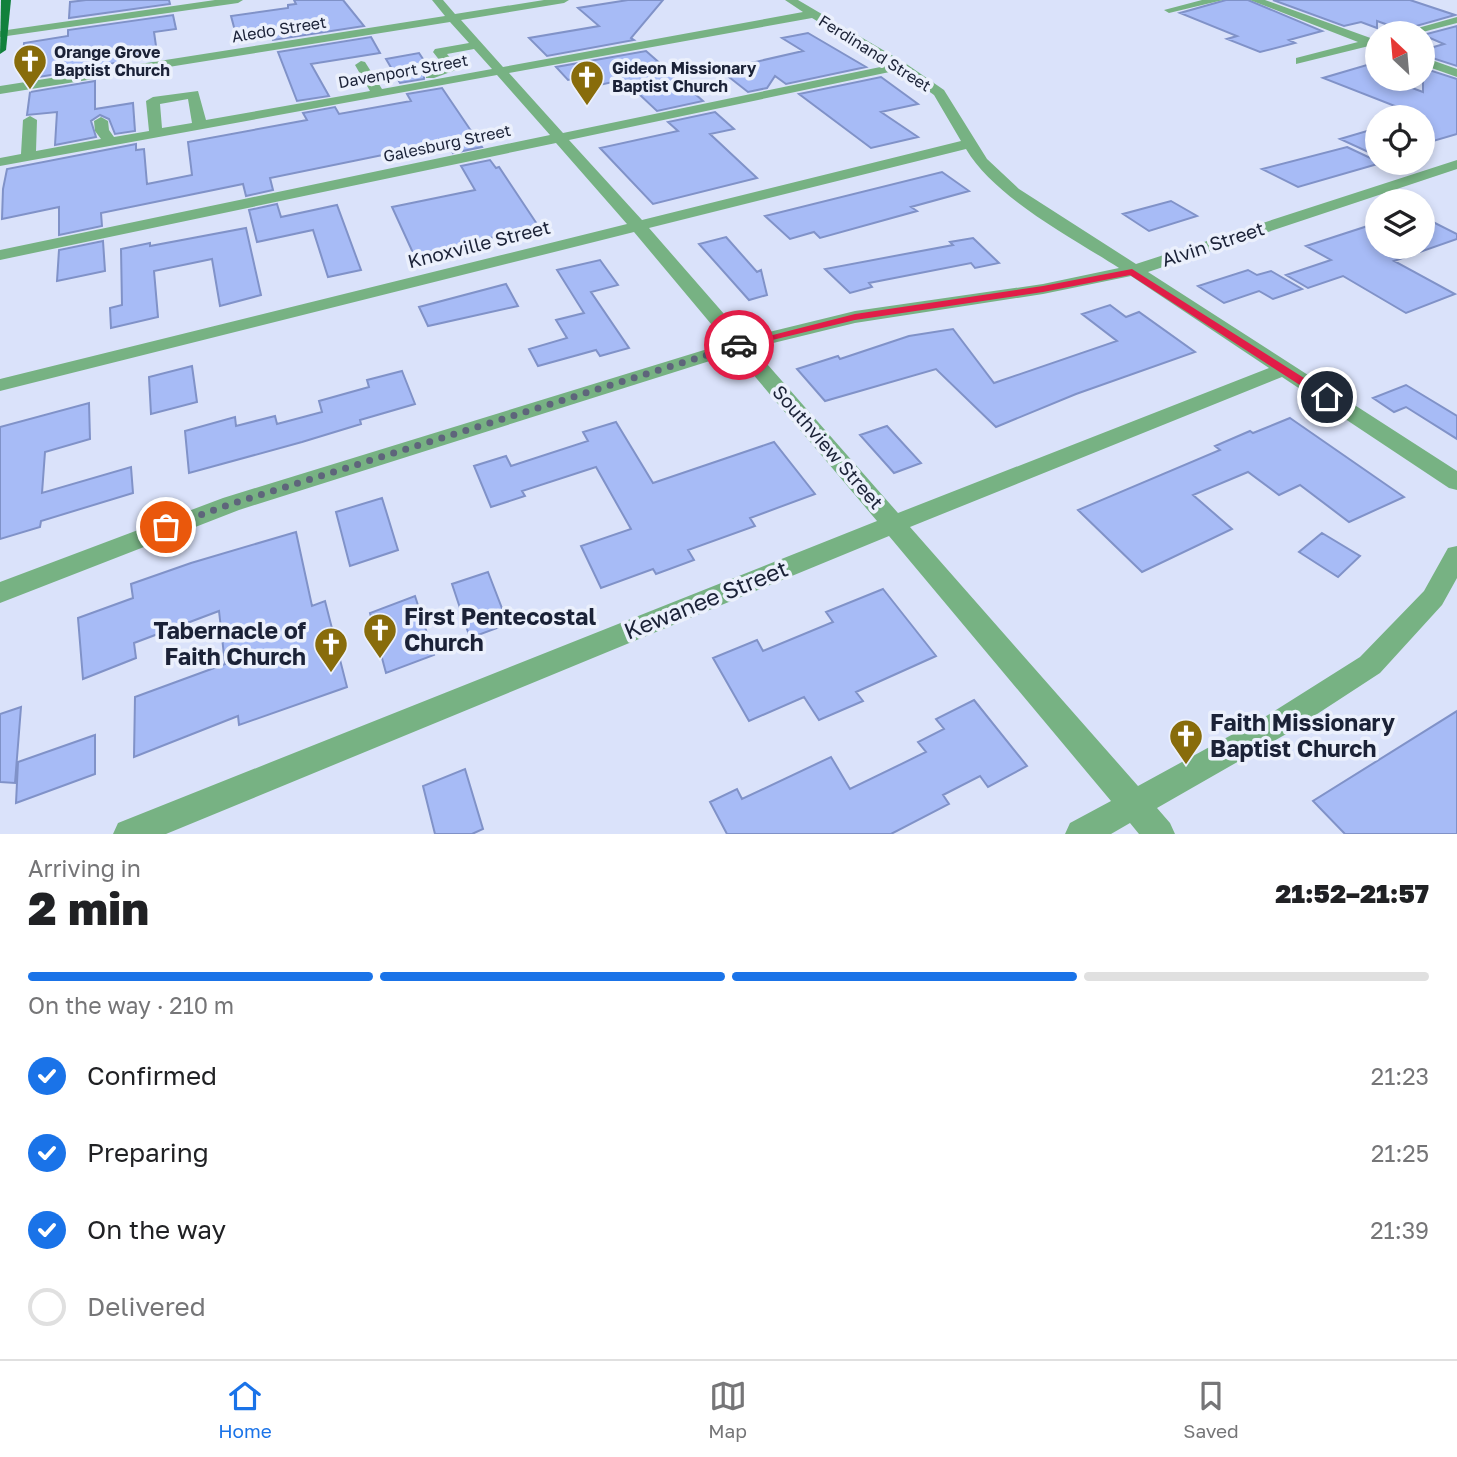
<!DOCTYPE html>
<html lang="en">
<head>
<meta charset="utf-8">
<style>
	body { margin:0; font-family:"Golos Text",sans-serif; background:#f2f2f2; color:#202124; height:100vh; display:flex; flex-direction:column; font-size:26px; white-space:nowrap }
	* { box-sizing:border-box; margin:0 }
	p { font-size:23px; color:#757577 }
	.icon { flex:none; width:38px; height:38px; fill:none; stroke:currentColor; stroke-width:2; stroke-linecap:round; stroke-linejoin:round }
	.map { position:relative; height:834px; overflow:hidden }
	.details { display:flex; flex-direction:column; background:#fff; flex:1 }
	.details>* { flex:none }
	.needle { width:46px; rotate:334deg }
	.controls { position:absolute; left:1365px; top:21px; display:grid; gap:14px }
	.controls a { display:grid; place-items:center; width:70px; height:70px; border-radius:50%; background:#fff; box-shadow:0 4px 10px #0003; font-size:35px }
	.pin { position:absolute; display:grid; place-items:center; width:60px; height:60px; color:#fff; margin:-30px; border:4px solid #fff; border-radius:50%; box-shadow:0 2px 7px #0007 }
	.courier { position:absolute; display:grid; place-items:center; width:70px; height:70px; margin:-35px; border:5px solid #e11d48; border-radius:50%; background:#fff; color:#222; box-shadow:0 2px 9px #0007 }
	.overview em { font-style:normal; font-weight:800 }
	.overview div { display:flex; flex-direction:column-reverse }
	.overview { display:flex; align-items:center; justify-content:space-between; height:119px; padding:0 28px }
	h1 { font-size:46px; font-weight:800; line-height:52px }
	.bar { display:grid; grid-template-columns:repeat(4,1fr); gap:10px 7px; align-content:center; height:84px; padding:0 28px }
	.bar i { height:9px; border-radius:5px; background:#e0e0e0 }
	.bar .active { background:#1a73e8 }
	.bar p { grid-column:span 4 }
	ol { padding:0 28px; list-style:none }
	li { display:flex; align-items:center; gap:21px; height:77px }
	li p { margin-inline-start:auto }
	li .icon { padding:7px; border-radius:50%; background:#1a73e8; color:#fff; stroke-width:4 }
	li:last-child { color:#757577 }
	li i { width:38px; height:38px; border:4px solid #e0e0e0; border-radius:50% }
	.tabs { display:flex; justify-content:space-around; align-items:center; height:98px; border-top:2px solid #e0e0e0; background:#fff; font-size:19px; color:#757577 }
	.tabs a { display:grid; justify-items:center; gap:4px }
	.tabs .active { color:#1a73e8 }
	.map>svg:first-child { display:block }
	.building { fill:#a7bbf6; stroke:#8092c8; stroke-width:2 }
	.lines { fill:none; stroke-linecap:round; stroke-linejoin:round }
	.minor { fill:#77b283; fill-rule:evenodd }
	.major { fill:#11813c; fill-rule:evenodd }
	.route { fill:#e11d48 }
	.done { stroke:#5e657b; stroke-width:7; stroke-dasharray:0 12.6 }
	.labels { text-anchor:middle; stroke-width:7; stroke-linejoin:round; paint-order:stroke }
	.far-street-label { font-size:16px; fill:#1b2237; stroke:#ebf0fc }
	.far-poi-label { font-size:16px; font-weight:bold; fill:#1b2237; stroke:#ebf0fc; text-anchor:start }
	.street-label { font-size:19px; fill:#1b2237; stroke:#ebf0fc }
	.near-street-label { font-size:23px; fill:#1b2237; stroke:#ebf0fc }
	.near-poi-label { font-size:23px; font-weight:bold; fill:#1b2237; stroke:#ebf0fc; text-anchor:start }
</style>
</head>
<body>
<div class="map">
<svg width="1457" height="834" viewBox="0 0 1457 834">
	<rect width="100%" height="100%" fill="#dae2fa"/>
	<path class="building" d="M86 0H169L170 4 69 18 70 2Z
		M294 0H343L364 26 273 40 272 37 238 42 231 16 288 8V5L296 4Z
		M628 0H663L631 38 634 40 547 56 529 38 599 26 578 8Z
		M1226 0H1248L1322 31 1289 40 1295 43 1260 52 1227 39 1237 36 1180 13Z
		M1273 0H1410L1455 15 1402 30 1377 21V28L1361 22 1344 26Z
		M173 15 176 29 154 32 157 53 129 58V61L95 66V68L32 78 33 69 22 71 24 43 68 36V30Z
		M1457 26V66L1423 55V50L1444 44 1423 35Z
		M808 33 866 67 786 84 775 76 767 88 748 92 720 70 803 51 782 38Z
		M371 37 380 53 311 64 329 96 297 101 278 52Z
		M646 51 703 101 657 111 639 94 631 95 617 81 595 86 591 82 581 83 576 78 568 80 556 67Z
		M419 53 429 68 424 70V79L400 83 386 59Z
		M1377 62V79H1388L1423 92V68L1457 79V134L1423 144V117L1323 78Z
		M881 77 918 104 881 112 918 137 871 148 799 94Z
		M95 81V109L133 103 135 131 115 134 109 119 100 115 91 121 96 137 55 145 57 112 27 115 30 92Z
		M442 88 482 147 453 153 448 143 412 149 270 178 273 190 246 196 243 184 101 213 102 226 59 235V207L2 219 3 189 7 169 136 144V150L144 149 147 184 192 175 188 142 307 120 303 113 335 107 339 114 411 101 407 94Z
		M715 112 734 129 710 134 757 178 653 204 600 148 678 131 668 122Z
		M1377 128V156L1340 139Z
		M1347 147 1381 163 1298 187 1262 169Z
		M490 160 496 168 499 167 539 227 414 255 392 207 475 190 461 166Z
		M942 172 969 191 911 207 917 211 820 238 814 232 790 239 765 216Z
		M1171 201 1197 216 1149 231 1123 214Z
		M277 204 281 217 337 205 361 270 328 277 313 230 257 242 249 210Z
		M1423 217 1457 234V239L1394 261 1455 294 1406 313 1343 276 1308 288 1286 275 1331 260 1306 246 1377 223V247H1423Z
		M246 228 261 295 220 306 212 259 154 271 158 317 111 328 110 308 122 305 121 249 150 243V246Z
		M726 237 757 272 761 270 767 295 749 300 699 244Z
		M973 238 999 263 975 268 971 263 869 283 872 287 850 293 825 269 953 245 950 242Z
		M103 241 105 271 57 281 59 250Z
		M600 260 618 285 591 292 629 348 600 356 596 350 538 366 529 349 567 338 556 320 584 313 557 270Z
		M1248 270 1257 275 1271 271 1302 289 1273 299 1259 291 1224 303 1198 286Z
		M506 284 518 306 428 326 419 307Z
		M1110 305 1126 317 1139 312 1195 352 1076 394 996 427 936 369 825 401 797 369 838 356 840 359 909 336 953 329 994 383 1117 341 1082 314Z
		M192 366 197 402 151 414 149 377Z
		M402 371 415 404 360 420 361 424 302 442 189 473 185 431 235 417 236 426 275 416 277 424 322 412 319 401 369 387 367 380Z
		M1406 385 1457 416V439L1406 407 1394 412 1373 398Z
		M89 403 90 439 45 452 42 493 131 467 133 493 41 521 40 527 0 539V427Z
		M1290 418 1404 497 1349 522 1300 485 1279 495 1248 472 1193 495 1232 529 1142 572 1078 510 1220 450 1215 446 1250 431 1253 433Z
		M616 422 653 483 774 442 815 494 750 518 755 526 688 550 694 560 656 574 653 569 601 588 581 546 631 529 596 467 522 491 525 496 491 507 474 466 506 456 511 466 588 441 583 432Z
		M887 426 921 463 894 473 860 435Z
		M382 498 398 550 350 566 336 512Z
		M296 532 312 606 325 601 347 687 239 725 238 716 134 757 135 697 225 664 219 611 134 643 136 658 83 679 78 618 133 598 131 584 191 563Z
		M1322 533 1360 556 1338 577 1299 552Z
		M488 572 508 624 470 638 452 584Z
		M883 589 936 656 856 692 863 701 819 720 804 697 749 721 713 658 757 640 763 651 833 622 826 612Z
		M415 596 434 655 386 673 370 613Z
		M974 700 1027 766 988 787 980 776 943 795 949 804 891 834H727L710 802 737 789 742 799 831 757 850 789 926 752 918 742 944 729 936 719Z
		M21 707 15 783 0 782V714Z
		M1457 711V834H1345L1313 801Z
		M95 735V774L16 803 18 762Z
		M465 769 483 829 472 834H435L423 786Z"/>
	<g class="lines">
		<path class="minor" d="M215 0H243L238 3 0 37V31Z
			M432 0H443L455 14 544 0H569L564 3 461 20 503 67 803 12 785 0H798L905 63 944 90 987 159 1019 189 1136 264 1457 160V169L1148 272 1457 471V490L1449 488 1282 377 910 527 1138 786 1268 715 1360 657 1424 591 1448 548 1457 546V578L1442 605 1380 673 1288 733 1157 808 1170 823 1175 834H1139L1130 823 1111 834H1065L1070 823 1111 801 889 536 166 834H113L118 823 877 521 735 353 239 510 0 603V582L223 498 727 343 634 232 0 391V379L627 224 556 143 0 260V250L550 135 497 75 0 166V158L21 154 23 120 30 116 37 120 36 151 101 139 95 131 94 121 101 117 108 121 109 130 114 137 149 131 146 101 153 97 198 91 206 120 370 91 355 65 361 61 365 62 382 89 492 69 474 49 447 54 458 67 456 70 434 78H426V72L444 66 433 52 435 49 469 43 450 22 0 94V86L445 16ZM812 18 890 65 563 133 509 73ZM899 70 934 95 961 141 642 220 569 140ZM188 99 192 123 162 128 160 104ZM966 149C995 198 1071 237 1119 268L1043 284 855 311 745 338 649 228ZM1131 276 1269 368 898 513 753 348 855 323 1043 294Z
			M1202 0H1223L1169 13 1164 10Z
			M1250 0H1265L1376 40 1377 48 1369 46 1296 64V58L1358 42Z
			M1457 17V23L1419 33H1400Z
			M1423 57 1457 69V77L1423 65Z"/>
		<path class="major" d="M1 0H11L6 50 0 54Z"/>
	</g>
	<path class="route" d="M1132 269 1331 395V400H1323L1130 275 1043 292 855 320 739 348 733 345 855 314 1043 286Z"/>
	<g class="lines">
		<path class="done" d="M166 527 231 504 739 345"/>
	</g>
	<defs>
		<g id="church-pin" transform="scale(1.75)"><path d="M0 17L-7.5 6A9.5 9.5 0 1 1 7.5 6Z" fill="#886c0b" stroke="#ebf0fc"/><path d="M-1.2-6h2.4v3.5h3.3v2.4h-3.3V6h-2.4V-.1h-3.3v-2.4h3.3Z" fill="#fff"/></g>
	</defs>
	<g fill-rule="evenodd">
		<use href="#church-pin" x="30" y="61"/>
		<use href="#church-pin" x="587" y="77"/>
		<use href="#church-pin" x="380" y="630"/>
		<use href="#church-pin" x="331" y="644"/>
		<use href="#church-pin" x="1186" y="736"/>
	</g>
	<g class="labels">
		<g class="far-street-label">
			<text transform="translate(279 29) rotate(-9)" y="6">Aledo Street</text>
			<text transform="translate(875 53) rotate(32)" y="6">Ferdinand Street</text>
			<text transform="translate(403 71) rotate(-10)" y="6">Davenport Street</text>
			<text transform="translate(447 143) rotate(-12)" y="6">Galesburg Street</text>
		</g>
		<g class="far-poi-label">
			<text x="54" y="58">Orange Grove<tspan x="54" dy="18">Baptist Church</tspan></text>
			<text x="612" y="74">Gideon Missionary<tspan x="612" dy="18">Baptist Church</tspan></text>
		</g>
		<g class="street-label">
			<text transform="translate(479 244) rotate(-14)" y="7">Knoxville Street</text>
			<text transform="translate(1213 244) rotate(-18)" y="7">Alvin Street</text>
			<text transform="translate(828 447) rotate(49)" y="7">Southview Street</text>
		</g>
		<g class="near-street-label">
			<text transform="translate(706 600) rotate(-22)" y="8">Kewanee Street</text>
		</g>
		<g class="near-poi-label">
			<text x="404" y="625">First Pentecostal<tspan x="404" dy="26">Church</tspan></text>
			<text x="306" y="639" text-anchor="end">Tabernacle of<tspan x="306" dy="26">Faith Church</tspan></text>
			<text x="1210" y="731">Faith Missionary<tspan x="1210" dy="26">Baptist Church</tspan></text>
		</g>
	</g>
</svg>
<div class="controls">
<a><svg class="needle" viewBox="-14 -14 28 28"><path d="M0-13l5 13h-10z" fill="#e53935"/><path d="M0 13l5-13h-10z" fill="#757577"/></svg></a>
<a><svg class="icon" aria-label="locate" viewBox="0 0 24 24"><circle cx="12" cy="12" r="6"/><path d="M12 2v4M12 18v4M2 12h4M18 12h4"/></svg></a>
<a><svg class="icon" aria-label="layers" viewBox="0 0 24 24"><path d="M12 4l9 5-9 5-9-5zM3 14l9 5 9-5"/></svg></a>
</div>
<div class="pin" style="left:166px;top:527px;background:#ea580c"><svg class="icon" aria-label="bag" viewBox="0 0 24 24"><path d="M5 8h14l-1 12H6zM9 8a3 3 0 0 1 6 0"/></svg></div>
<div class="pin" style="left:1327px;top:397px;background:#1f2937"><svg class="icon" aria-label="home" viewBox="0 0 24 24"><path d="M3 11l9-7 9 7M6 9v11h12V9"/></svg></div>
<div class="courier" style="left:739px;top:345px"><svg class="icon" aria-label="car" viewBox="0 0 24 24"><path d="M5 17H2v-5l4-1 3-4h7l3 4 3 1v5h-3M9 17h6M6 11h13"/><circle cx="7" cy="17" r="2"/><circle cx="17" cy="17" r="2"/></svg></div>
</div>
<section class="details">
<div class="overview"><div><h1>2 min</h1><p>Arriving in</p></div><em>21:52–21:57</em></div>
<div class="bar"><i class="active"></i><i class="active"></i><i class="active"></i><i></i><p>On the way · 210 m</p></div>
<ol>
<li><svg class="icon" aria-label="check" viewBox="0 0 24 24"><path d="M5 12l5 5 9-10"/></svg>Confirmed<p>21:23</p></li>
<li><svg class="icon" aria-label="check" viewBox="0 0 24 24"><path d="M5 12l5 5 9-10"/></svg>Preparing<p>21:25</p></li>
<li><svg class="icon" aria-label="check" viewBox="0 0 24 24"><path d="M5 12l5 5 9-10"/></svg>On the way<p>21:39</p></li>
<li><i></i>Delivered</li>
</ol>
</section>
<nav class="tabs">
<a class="active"><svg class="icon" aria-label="home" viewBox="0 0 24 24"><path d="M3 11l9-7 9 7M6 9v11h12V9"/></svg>Home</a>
<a><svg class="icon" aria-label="map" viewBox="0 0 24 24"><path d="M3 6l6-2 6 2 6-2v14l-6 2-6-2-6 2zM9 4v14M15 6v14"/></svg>Map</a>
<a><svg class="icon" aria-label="saved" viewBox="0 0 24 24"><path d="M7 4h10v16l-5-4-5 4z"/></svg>Saved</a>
</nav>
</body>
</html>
